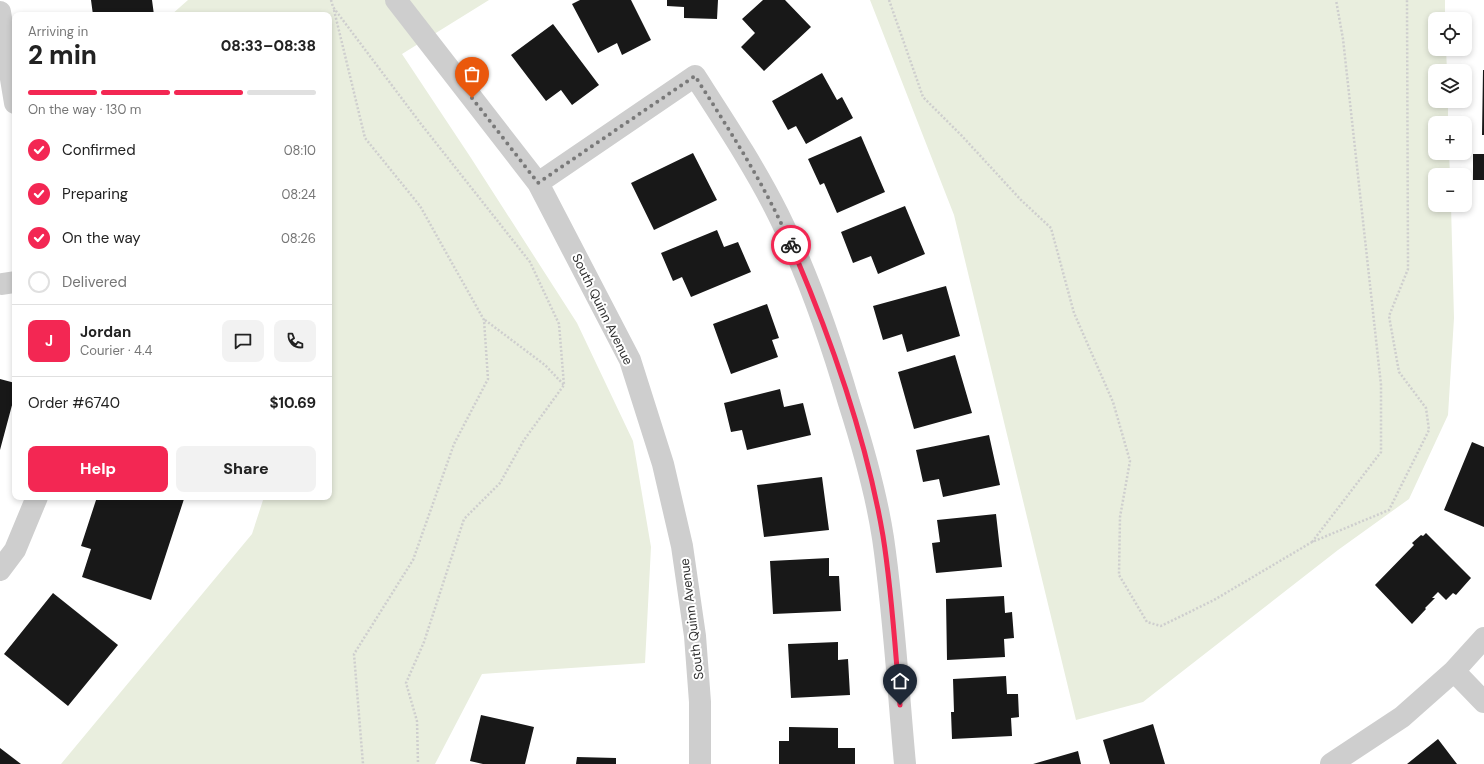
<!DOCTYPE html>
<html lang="en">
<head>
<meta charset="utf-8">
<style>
	body { margin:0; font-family:"DM Sans",sans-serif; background:#f2f2f2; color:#222; height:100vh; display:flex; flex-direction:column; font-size:15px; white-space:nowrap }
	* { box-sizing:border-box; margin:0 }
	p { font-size:13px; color:#767676 }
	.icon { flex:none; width:22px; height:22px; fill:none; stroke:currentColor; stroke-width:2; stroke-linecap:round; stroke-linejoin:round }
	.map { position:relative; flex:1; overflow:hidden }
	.sheet { position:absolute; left:12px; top:12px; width:320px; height:488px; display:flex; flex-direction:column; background:#fff; border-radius:8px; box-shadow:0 2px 6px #0003 }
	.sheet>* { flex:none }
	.fabs { position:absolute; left:1428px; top:12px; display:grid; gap:8px }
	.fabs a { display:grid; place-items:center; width:44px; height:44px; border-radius:8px; background:#fff; box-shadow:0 2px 6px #0003; font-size:20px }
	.pin { position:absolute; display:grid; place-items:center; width:34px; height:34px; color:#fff; margin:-41px -17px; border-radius:50% 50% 50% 0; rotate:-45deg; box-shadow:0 0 4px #0007 }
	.pin .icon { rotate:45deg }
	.courier { position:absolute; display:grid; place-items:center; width:40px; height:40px; margin:-20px; border:3px solid #f32753; border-radius:50%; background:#fff; color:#222; box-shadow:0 1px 5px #0007 }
	.headline em { font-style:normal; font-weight:800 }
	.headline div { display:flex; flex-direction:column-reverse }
	.headline { display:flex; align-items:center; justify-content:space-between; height:68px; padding:0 16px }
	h1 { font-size:26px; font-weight:800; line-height:30px }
	.bar { display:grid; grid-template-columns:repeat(4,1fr); gap:6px 4px; align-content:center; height:48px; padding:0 16px }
	.bar i { height:5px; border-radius:3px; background:#e0e0e0 }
	.bar .current { background:#f32753 }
	.bar p { grid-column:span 4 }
	.line { display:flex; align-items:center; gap:10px; padding:0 16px; border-top:1px solid #e0e0e0 }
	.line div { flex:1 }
	.round { display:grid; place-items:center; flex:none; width:42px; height:42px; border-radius:8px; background:#f2f2f2 }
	ol { padding:0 16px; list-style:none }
	li { display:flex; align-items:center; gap:12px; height:44px }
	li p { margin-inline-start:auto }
	li .icon { padding:4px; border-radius:50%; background:#f32753; color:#fff; stroke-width:4 }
	li:last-child { color:#767676 }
	li i { width:22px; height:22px; border:2px solid #e0e0e0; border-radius:50% }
	.primary-button { display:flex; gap:8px; margin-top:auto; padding:8px 16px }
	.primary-button a { flex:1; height:46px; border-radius:8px; background:#f32753; color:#fff; font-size:16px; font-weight:800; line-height:46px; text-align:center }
	.primary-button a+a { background:#f2f2f2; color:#222 }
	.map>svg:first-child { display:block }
	.green { fill:#e9eede }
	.building { fill:#181818 }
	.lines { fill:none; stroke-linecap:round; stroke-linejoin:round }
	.path { stroke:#cecece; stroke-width:2.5; stroke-dasharray:2 2; stroke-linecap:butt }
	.street { stroke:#cecece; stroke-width:22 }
	.done { stroke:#797979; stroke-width:4; stroke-dasharray:0 7.2 }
	.route { stroke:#f32753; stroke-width:5 }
	.labels { text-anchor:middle; stroke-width:4; stroke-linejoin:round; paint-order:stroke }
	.street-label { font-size:13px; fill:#313131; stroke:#fff }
</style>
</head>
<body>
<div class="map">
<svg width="1484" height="764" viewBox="0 0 1484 764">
	<rect width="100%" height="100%" fill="#fff"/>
	<path class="green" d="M188 0H489L402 54 471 158 577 323 633 441 651 547 645 663 482 674 435 764H61L252 534 264 497H329V15H171Z
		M870 0H1445V19H1435V49H1446L1447 71H1435V101H1448V123H1435V153H1449L1450 175H1435V205H1451L1454 318 1448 415 1409 499 1338 550 1143 702 1076 720 954 215Z"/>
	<path class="building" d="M91 0H152L154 15H93Z
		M580 0H631L651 40 622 55 617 43 598 53 572 4Z
		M667 0H718L717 19 684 18V7L667 6Z
		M763 0H785L811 27 764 71 741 47 755 33 742 19Z
		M553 24 599 85 572 105 561 90 546 101 511 55Z
		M1483 70H1484V135H1482Z
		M822 73 837 100 842 97 853 118 806 144 796 126 788 130 772 101Z
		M861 136 885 192 837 213 824 183 820 185 808 159Z
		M693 153 717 200 654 230 631 183Z
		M1473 154H1484V180H1473Z
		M905 206 925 254 878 274 871 256 853 263 841 232Z
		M717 230 724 247 738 242 751 272 691 297 682 277 673 281 661 253Z
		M946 286 960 336 907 352 902 334 883 340 873 306Z
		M767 304 779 338 772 340 778 357 731 374 713 324Z
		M955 355 972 413 914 429 898 372Z
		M0 379 15 383V394L0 450Z
		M780 389 784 407 803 403 811 435 747 450 742 430 731 432 724 403Z
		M989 435 1000 485 943 497 939 479 923 482 916 450Z
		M1472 442 1484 447V527L1444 510Z
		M822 477 829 530 764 537 757 485Z
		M97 497H178L184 499 151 600 82 577 91 549 81 546Z
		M996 514 1002 567 936 573 932 543 940 542 937 520Z
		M1426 533 1471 578 1456 595 1453 593 1446 600 1438 592 1432 598H1435L1425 608 1426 609 1412 624 1375 585 1414 545 1412 543 1421 535 1423 536Z
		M829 558V576H839L841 611 773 614 770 561Z
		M53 593 118 645 68 706 4 654Z
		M1004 596 1005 613 1012 612 1014 638 1004 639 1005 657 947 660 946 599Z
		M838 642V660L848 659 850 695 791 698 788 644Z
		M1006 676 1007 694H1018L1019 717 1011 718 1012 736 952 739 951 712H954L953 679Z
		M481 715 534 727 525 764H483L470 761Z
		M1153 724 1165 764H1110L1103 740Z
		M789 727 838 728V748H855V764H779V741H789Z
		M1438 739 1457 764H1407Z
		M0 748 21 764H0Z
		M1078 751 1081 764H1033Z
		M577 757 616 758V764H576Z"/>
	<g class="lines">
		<path class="path" d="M331 0 333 7 421 124 530 262 559 324 564 385 524 440 500 483 464 519 424 642 406 683 417 721 418 764
			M889 0 923 97 962 136 1021 200 1051 228 1074 313 1113 402 1130 461 1120 517 1119 575 1147 622 1161 626 1214 600 1312 542 1389 510 1429 430 1426 408 1399 372 1389 316 1408 269 1407 0
			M334 10 365 138 420 206 484 320 488 379 454 444 413 560 354 654 363 764
			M485 320 545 365 564 385
			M1312 542 1381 452V385L1343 39 1336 0"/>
		<path class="street" d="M396 0 538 183 630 360 663 464 682 546 695 636 700 702V764
			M0 12 15 103
			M538 183 695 76C724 121 754 166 778 214 808 274 830 338 849 403 863 447 876 492 883 538 894 613 898 689 905 764
			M2 284 15 282
			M0 570 15 550 37 497
			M1484 638 1454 671 1484 702
			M1331 764 1402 717 1454 671"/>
	</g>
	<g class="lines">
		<path class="done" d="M472 98 538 183 695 76C730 131 765 185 791 245"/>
		<path class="route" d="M791 245C831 338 866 436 883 536 892 592 895 648 900 705"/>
	</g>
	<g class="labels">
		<g class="street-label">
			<text transform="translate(603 309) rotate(64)" y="5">South Quinn Avenue</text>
			<text transform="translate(691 619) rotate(-97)" y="5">South Quinn Avenue</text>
		</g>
	</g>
</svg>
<div class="fabs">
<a><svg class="icon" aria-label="locate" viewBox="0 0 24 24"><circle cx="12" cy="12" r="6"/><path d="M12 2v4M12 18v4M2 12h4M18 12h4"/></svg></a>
<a><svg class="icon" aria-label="layers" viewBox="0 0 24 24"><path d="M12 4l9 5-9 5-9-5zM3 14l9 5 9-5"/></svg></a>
<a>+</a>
<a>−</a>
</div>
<div class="pin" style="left:472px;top:98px;background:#ea580c"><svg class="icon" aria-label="bag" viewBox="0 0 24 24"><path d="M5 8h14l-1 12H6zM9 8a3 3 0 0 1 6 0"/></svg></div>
<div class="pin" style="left:900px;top:705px;background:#1f2937"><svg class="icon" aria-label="home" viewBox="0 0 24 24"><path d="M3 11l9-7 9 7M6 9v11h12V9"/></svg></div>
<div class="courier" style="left:791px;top:245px"><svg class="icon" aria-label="bike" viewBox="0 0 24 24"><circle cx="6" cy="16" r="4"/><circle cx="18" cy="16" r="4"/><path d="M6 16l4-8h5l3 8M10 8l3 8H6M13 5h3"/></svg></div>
<section class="sheet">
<div class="headline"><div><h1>2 min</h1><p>Arriving in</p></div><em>08:33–08:38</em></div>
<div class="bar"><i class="current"></i><i class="current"></i><i class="current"></i><i></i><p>On the way · 130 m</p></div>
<ol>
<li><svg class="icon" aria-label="check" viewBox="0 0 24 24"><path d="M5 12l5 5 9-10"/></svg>Confirmed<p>08:10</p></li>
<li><svg class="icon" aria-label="check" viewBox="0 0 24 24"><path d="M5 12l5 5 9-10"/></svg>Preparing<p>08:24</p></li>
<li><svg class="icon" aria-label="check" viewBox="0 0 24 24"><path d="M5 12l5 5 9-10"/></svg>On the way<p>08:26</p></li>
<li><i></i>Delivered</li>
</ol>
<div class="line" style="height:72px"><b class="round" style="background:#f32753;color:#fff">J</b><div><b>Jordan</b><p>Courier · 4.4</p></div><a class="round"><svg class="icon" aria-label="chat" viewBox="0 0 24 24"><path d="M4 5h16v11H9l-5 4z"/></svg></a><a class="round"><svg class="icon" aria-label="phone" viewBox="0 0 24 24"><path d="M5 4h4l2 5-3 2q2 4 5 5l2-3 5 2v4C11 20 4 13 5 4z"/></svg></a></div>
<div class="line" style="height:52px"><div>Order #6740</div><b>$10.69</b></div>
<div class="primary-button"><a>Help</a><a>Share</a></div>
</section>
</div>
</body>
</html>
